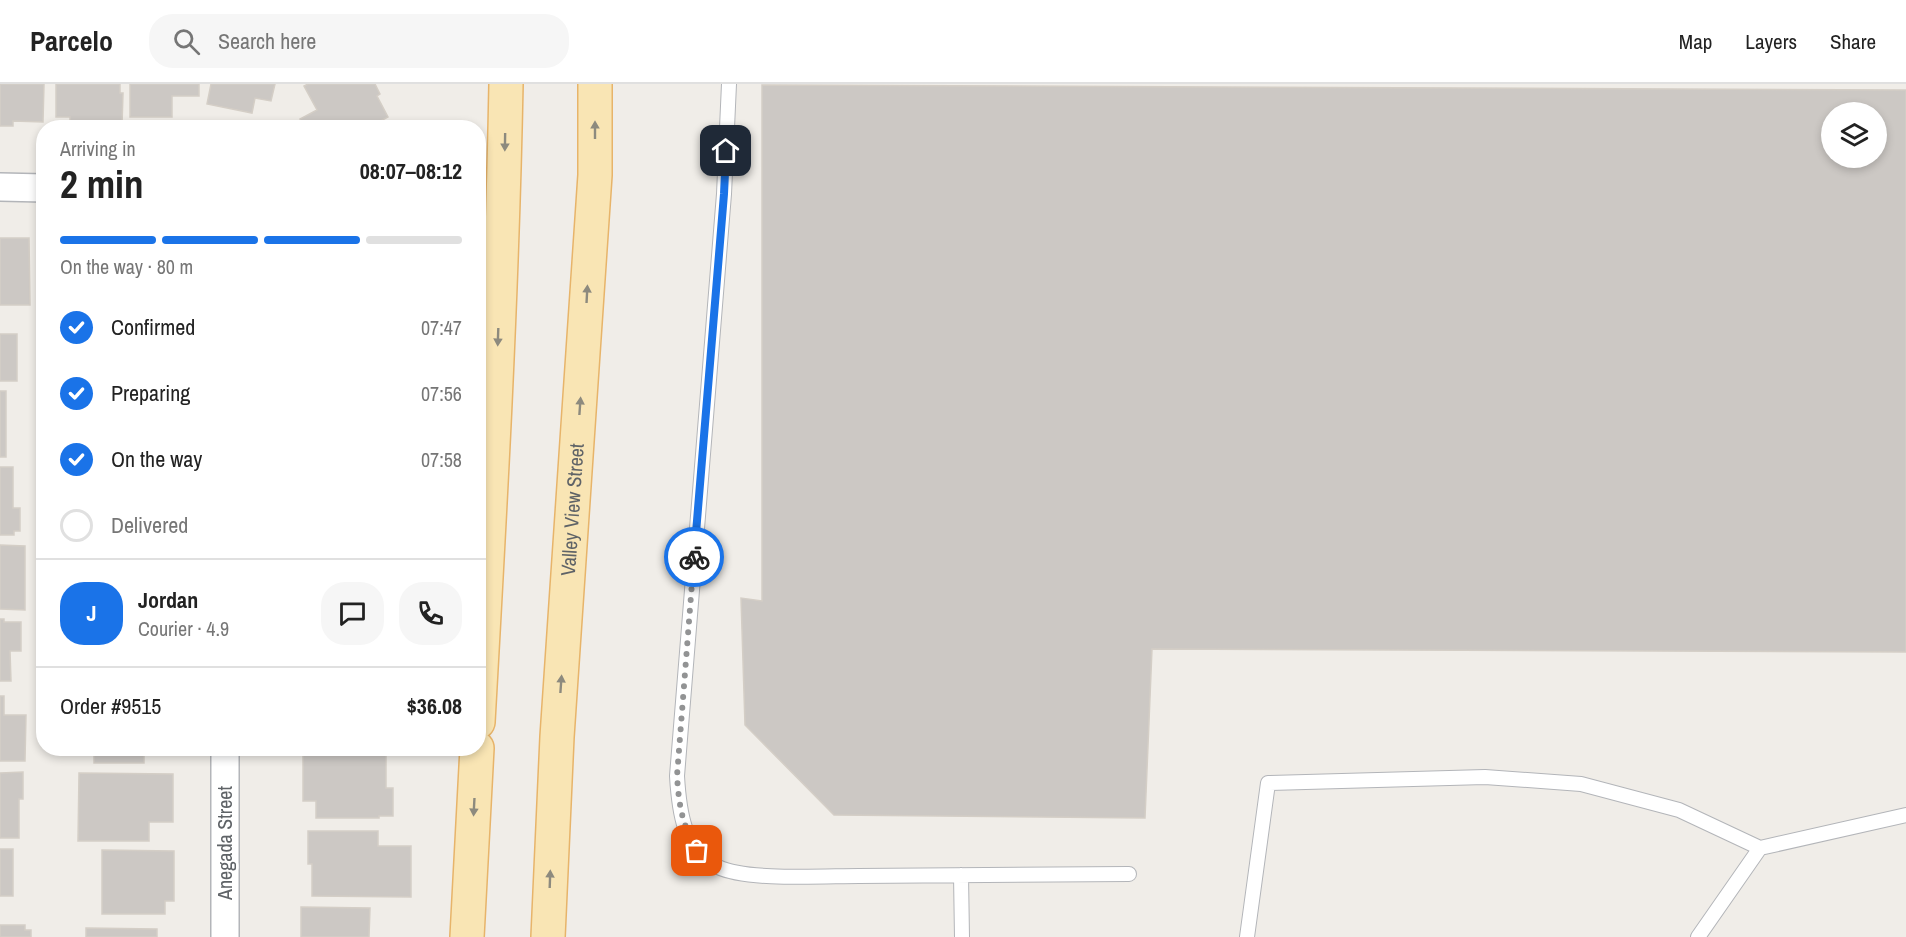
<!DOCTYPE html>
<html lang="en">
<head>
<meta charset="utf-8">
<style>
	body { margin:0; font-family:"Archivo Narrow",sans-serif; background:#f6f6f6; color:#222; height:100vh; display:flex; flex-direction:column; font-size:22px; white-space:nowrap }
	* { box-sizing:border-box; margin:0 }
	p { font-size:20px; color:#767676 }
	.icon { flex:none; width:33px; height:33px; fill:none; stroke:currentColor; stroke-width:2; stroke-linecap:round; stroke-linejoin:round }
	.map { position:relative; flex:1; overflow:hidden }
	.drawer { position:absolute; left:36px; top:36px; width:450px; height:636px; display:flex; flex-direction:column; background:#fff; border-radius:24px; box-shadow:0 3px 9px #0003 }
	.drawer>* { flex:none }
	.controls { position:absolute; left:1821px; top:18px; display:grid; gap:12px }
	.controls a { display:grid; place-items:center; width:66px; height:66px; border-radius:50%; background:#fff; box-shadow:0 3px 9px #0003; font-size:30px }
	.pin { position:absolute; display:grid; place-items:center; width:51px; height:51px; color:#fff; margin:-26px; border-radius:12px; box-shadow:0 3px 9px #0006 }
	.courier { position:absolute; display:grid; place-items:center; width:60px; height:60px; margin:-30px; border:4px solid #1a73e8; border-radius:50%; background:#fff; color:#222; box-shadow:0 2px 8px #0007 }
	.summary em { font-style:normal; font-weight:700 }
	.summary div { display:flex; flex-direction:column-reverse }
	.summary { display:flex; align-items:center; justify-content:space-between; height:102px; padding:0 24px }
	h1 { font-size:39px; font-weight:700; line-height:45px }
	.bar { display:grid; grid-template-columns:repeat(4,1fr); gap:9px 6px; align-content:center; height:72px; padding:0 24px }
	.bar i { height:8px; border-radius:4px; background:#e0e0e0 }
	.bar .selected { background:#1a73e8 }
	.bar p { grid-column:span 4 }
	.line { display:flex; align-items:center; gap:15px; padding:0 24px; border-top:2px solid #e0e0e0 }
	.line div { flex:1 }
	.round { display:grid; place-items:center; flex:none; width:63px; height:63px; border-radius:24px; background:#f6f6f6 }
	ol { padding:0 24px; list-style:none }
	li { display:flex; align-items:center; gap:18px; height:66px }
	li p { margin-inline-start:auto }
	li .icon { padding:6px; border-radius:50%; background:#1a73e8; color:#fff; stroke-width:4 }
	li:last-child { color:#767676 }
	li i { width:33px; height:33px; border:3px solid #e0e0e0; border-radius:50% }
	header { display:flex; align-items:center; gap:36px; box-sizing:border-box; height:84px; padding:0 30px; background:#fff; border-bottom:2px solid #e0e0e0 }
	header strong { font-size:28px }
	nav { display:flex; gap:33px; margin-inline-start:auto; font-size:21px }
	.search { width:420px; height:54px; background:#f6f6f6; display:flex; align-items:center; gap:15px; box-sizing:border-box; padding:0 21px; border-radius:24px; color:#767676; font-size:22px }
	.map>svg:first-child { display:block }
	.building { fill:#ccc8c4; stroke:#d4cec6; stroke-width:1.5; fill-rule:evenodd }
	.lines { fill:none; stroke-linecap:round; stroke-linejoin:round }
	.service-casing { stroke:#b3b5b9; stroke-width:16 }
	.minor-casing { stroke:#b3b5b9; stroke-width:30 }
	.primary-casing { stroke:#e7b46a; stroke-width:36 }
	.service { stroke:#fff; stroke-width:14 }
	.minor { stroke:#fff; stroke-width:27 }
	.primary { stroke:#f9e5b4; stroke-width:33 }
	.oneway { fill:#8d8a7e }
	.done { stroke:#929394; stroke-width:6; stroke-dasharray:0 10.8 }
	.route { stroke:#1a73e8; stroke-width:8 }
	.labels { text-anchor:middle; stroke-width:5; stroke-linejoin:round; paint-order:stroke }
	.street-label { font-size:20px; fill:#5f6367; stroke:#fff }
</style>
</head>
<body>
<header>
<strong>Parcelo</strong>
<div class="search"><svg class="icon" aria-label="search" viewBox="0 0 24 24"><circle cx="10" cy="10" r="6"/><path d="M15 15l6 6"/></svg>Search here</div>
<nav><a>Map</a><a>Layers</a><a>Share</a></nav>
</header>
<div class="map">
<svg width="1906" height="853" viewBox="0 0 1906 853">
	<rect width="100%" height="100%" fill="#f0ede8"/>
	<path class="building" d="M0 0H44L43 38 13 37V42H0Z
		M56 0H120V9H123L122 41H70V33H56Z
		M130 0H199V12H172V33H130Z
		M211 0H275L271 17 255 14 252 29 207 20Z
		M308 0H375L380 10 377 12 388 33 368 44H305L300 35 317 26 304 2Z
		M762 1 1906 6V568L1152 565 1145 734 834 731 745 641 741 514 762 517ZM1832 28H1876V74H1832Z
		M0 154H29L30 221H0Z
		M0 250H17V297H0Z
		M0 307H6V373H0Z
		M0 383H13V424H20V447H14V451H0Z
		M0 461 25 462V526L0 525Z
		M0 535H4V538H21V567H10L11 597H0Z
		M0 612H4V631H26L25 677H0Z
		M94 664H144V679H94Z
		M303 670H386V704H393V732H379V734H316V717H303Z
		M23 688V715H19V754H0V689Z
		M79 689 173 690V738H149V757H78Z
		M308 747H378V762H411V813L312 812V780H308Z
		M0 765H13V812H0Z
		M102 766 174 767V817H165V830H102Z
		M301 823 370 824 369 853H301Z
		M0 841H25V846H31V853H0Z
		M86 844 157 845V853H86Z"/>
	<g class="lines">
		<g class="service-casing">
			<path id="service" d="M729 0 724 110 677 692C679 726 683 766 718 783 747 797 824 792 859 792 949 792 1039 791 1129 790
				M1760 764 1906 731
				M961 791 962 853
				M1247 853 1268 699 1485 693 1581 700 1679 726 1760 764 1698 853"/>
		</g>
		<g class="minor-casing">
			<path id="minor" d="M0 103 44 104
				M225 853V664"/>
		</g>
		<g class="primary-casing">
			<g id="primary">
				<path d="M478 638C490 425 502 213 506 0"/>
				<path d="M467 853 477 664"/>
				<path id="s1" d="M548 853 557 653 595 91V0"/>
			</g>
		</g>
		<use href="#service" class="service"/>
		<use href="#minor" class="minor"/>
		<use href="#primary" class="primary"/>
	</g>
	<defs><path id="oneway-solid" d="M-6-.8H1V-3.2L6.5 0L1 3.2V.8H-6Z" transform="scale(1.5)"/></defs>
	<g class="oneway">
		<use href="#oneway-solid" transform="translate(595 46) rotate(-90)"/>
		<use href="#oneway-solid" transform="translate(505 58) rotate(91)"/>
		<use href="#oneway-solid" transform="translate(587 210) rotate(-87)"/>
		<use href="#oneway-solid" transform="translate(498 253) rotate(92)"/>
		<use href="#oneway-solid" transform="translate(580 322) rotate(-86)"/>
		<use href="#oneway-solid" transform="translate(561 600) rotate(-86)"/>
		<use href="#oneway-solid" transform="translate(474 723) rotate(93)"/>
		<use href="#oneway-solid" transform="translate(550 795) rotate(-88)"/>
	</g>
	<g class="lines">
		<path class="done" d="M694 473 677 692C679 722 682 740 697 767"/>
		<path class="route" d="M694 473 724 110 726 67"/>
	</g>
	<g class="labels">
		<g class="street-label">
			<text dy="7" stroke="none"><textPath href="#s1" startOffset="428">Valley View Street</textPath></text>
			<text transform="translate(225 759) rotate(-90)" y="7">Anegada Street</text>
		</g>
	</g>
</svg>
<div class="controls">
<a><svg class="icon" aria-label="layers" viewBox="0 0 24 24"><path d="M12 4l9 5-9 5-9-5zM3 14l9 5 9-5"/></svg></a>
</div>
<div class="pin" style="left:697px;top:767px;background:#ea580c"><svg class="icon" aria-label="bag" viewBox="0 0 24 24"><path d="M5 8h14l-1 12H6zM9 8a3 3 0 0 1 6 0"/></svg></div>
<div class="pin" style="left:726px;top:67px;background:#1f2937"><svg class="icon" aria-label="home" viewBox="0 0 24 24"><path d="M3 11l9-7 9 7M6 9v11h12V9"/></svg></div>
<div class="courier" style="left:694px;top:473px"><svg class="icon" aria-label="bike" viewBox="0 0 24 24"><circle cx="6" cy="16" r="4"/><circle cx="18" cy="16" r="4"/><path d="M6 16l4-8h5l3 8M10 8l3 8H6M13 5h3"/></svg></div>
<section class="drawer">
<div class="summary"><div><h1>2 min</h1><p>Arriving in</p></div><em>08:07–08:12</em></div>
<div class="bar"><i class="selected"></i><i class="selected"></i><i class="selected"></i><i></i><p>On the way · 80 m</p></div>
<ol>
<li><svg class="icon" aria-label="check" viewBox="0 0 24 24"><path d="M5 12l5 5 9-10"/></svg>Confirmed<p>07:47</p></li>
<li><svg class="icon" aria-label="check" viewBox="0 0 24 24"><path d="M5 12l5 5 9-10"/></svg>Preparing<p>07:56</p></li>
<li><svg class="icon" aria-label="check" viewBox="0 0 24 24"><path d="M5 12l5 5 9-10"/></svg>On the way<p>07:58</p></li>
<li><i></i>Delivered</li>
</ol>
<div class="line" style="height:108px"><b class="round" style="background:#1a73e8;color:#fff">J</b><div><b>Jordan</b><p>Courier · 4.9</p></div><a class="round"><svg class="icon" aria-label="chat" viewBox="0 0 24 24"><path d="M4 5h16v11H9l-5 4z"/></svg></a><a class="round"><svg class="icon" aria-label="phone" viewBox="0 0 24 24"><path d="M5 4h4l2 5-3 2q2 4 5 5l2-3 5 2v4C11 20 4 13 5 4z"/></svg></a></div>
<div class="line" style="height:78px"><div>Order #9515</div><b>$36.08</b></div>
</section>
</div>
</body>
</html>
